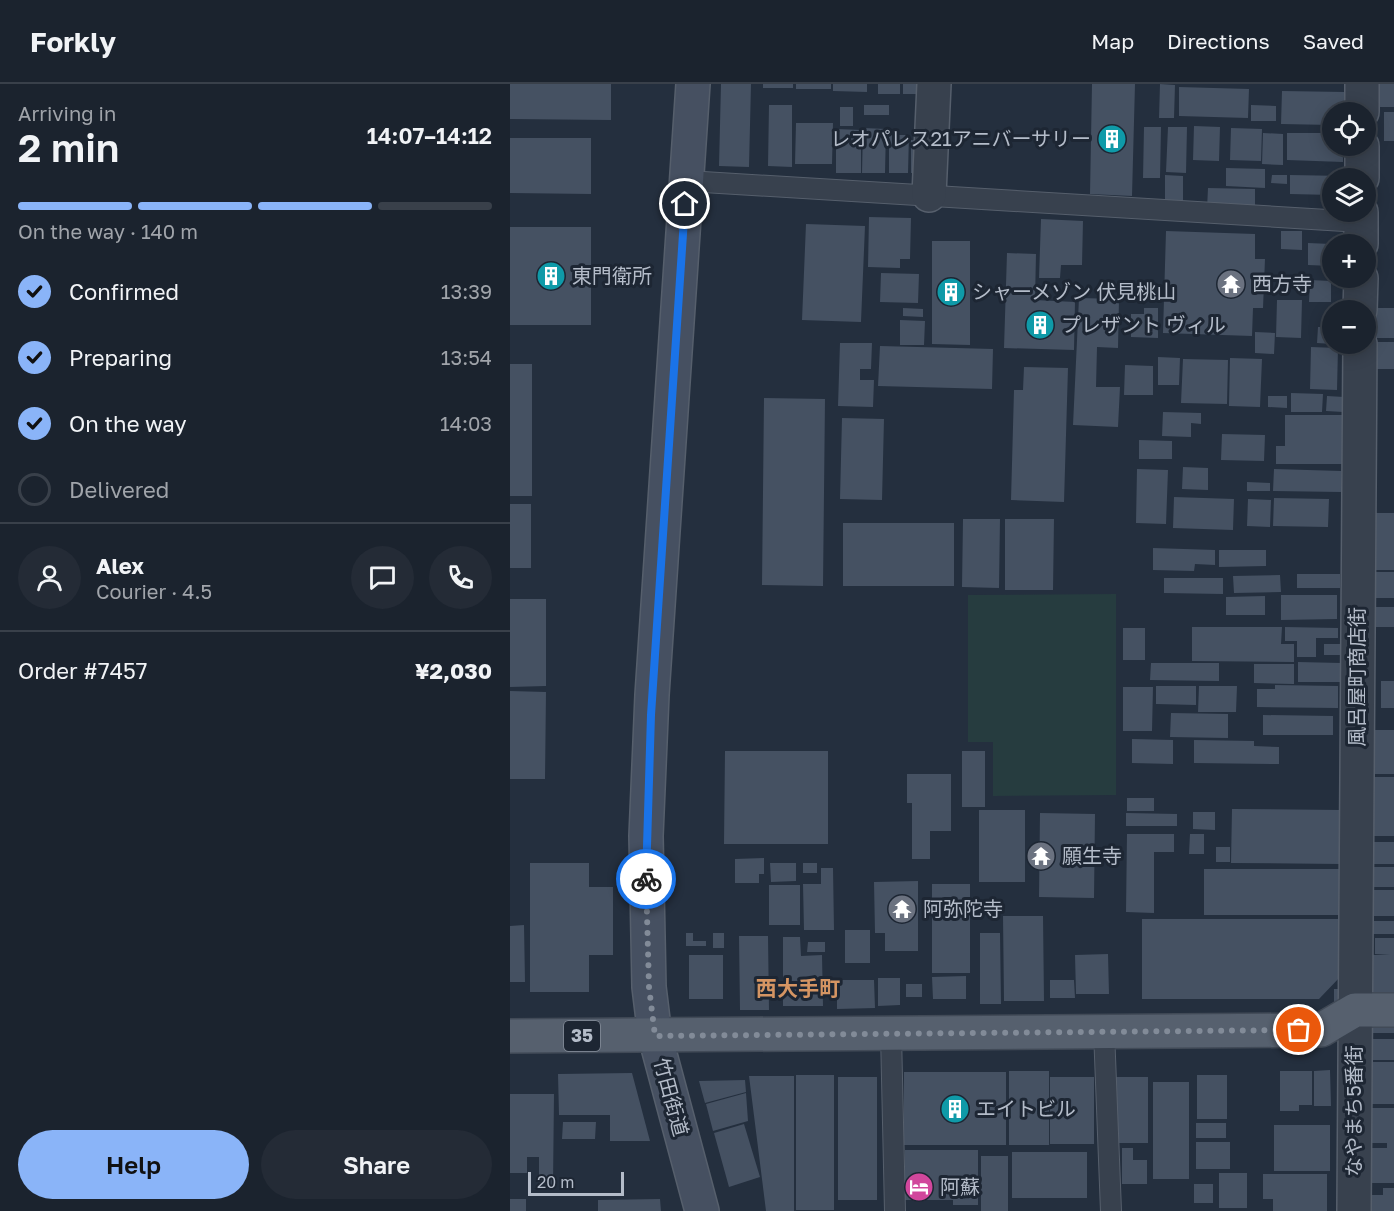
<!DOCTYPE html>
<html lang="en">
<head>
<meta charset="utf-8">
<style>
	body { margin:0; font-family:"Golos Text","Noto Sans JP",sans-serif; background:#242b36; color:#f1f3f6; height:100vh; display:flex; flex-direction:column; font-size:22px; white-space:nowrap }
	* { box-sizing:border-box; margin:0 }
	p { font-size:20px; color:#a0a4aa }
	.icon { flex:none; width:33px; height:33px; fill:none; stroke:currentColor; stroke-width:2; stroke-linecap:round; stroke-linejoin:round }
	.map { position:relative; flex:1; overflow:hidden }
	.details { display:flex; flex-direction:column; background:#1b232e; width:510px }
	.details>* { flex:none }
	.tools { position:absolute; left:812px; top:18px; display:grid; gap:12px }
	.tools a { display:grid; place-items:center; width:54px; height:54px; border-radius:50%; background:#1b232e; box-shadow:0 3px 15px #0003,0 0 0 2px #39404a; font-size:30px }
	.scale { position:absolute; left:18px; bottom:15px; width:96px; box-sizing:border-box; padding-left:6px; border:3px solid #b4bcc9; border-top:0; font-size:16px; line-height:21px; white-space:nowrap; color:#b4bcc9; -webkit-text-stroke:4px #1d2633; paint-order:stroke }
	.pin { position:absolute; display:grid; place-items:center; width:51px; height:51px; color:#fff; margin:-26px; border:3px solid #fff; border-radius:50%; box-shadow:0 2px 6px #0007 }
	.courier { position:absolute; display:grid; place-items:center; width:60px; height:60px; margin:-30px; border:4px solid #1a73e8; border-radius:50%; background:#fff; color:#222; box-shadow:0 2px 8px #0007 }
	.head em { font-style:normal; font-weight:600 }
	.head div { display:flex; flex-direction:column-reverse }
	.head { display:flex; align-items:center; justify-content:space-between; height:102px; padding:0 18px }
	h1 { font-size:39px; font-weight:600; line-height:45px }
	.bar { display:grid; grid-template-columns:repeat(4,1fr); gap:9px 6px; align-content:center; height:72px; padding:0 18px }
	.bar i { height:8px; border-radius:4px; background:#39404a }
	.bar .active { background:#8ab4f8 }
	.bar p { grid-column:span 4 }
	.line { display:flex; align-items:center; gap:15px; padding:0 18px; border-top:2px solid #39404a }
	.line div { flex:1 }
	.round { display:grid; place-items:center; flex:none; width:63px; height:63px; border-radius:32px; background:#242b36 }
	ol { padding:0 18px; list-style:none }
	li { display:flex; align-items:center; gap:18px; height:66px }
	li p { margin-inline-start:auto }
	li .icon { padding:6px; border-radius:50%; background:#8ab4f8; color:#111; stroke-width:4 }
	li:last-child { color:#a0a4aa }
	li i { width:33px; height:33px; border:3px solid #39404a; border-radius:50% }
	.action { display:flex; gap:12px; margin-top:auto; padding:12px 18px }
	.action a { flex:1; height:69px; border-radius:36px; background:#8ab4f8; color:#111; font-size:24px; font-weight:600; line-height:69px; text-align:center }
	.action a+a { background:#242b36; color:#f1f3f6 }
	header { display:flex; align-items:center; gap:36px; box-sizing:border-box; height:84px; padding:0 30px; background:#1b232e; border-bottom:2px solid #39404a }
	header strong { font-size:28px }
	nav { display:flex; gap:33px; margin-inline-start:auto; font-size:21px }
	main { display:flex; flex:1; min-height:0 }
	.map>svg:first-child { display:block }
	.green { fill:#263c3f }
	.building { fill:#455162 }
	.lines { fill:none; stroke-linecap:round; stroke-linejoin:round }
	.lane-casing { stroke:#565f6c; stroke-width:22 }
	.street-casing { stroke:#565f6c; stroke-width:36 }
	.secondary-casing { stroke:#565f6c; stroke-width:36 }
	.primary-casing { stroke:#414a57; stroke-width:36 }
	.lane { stroke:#38414e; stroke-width:20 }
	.street { stroke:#38414e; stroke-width:33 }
	.secondary { stroke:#465061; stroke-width:33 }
	.primary { stroke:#56606e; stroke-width:33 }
	.done { stroke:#828b98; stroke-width:6; stroke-dasharray:0 10.8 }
	.route { stroke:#1a73e8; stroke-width:8 }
	.labels { text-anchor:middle; stroke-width:6; stroke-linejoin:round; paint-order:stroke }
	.shield { fill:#1d2633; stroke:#878f9c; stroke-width:1.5 }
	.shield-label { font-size:18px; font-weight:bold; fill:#b4bcc9 }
	.poi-label { font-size:20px; fill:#b4bcc9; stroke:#1d2633; text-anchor:start }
	.street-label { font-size:20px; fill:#b4bcc9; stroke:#1d2633 }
	.neighbourhood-label { font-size:21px; font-weight:bold; fill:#d59563; stroke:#1d2633 }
</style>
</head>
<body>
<header>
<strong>Forkly</strong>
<nav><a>Map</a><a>Directions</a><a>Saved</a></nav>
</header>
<main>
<section class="details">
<div class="head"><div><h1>2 min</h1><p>Arriving in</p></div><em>14:07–14:12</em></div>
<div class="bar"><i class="active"></i><i class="active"></i><i class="active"></i><i></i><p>On the way · 140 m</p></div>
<ol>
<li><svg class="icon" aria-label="check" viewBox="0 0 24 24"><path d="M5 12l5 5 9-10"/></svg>Confirmed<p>13:39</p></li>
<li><svg class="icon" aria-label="check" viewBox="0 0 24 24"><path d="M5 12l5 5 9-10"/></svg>Preparing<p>13:54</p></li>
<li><svg class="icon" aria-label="check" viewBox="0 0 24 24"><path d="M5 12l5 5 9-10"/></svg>On the way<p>14:03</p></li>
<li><i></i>Delivered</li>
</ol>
<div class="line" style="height:108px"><a class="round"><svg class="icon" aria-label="person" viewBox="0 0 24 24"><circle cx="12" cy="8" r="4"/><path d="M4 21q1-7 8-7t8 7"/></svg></a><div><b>Alex</b><p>Courier · 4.5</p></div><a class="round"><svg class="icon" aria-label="chat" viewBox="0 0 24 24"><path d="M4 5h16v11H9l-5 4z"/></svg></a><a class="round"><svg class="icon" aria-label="phone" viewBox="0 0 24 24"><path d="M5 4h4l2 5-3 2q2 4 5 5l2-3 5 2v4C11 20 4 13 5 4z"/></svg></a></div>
<div class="line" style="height:78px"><div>Order #7457</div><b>¥2,030</b></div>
<div class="action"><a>Help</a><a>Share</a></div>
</section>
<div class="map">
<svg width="884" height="1127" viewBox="0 0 884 1127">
	<rect width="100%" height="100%" fill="#242f3e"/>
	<path class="green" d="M606 510V711L483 712V658H458V511Z"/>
	<path class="building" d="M0 0H101V36L0 35Z
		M211 0H241L239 83 209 82Z
		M253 0H283V4H253Z
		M286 0H321V5H286Z
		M323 0H357V8L323 7Z
		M368 0H390V10H368Z
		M393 0H418V10H393Z
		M582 0H625L622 112 580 110Z
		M650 0 665 1 664 34H649Z
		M869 0H884V23H869Z
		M669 3 739 5 738 34 669 32Z
		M772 7 835 8 834 28H822V41L771 40Z
		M259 21H282V83L258 82Z
		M354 21H379V31H354Z
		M741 21 766 22V37H741Z
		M330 23H343V42H330Z
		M874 28H884V57H874Z
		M286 39H323L322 80H285Z
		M684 42 710 43 709 77 683 76Z
		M634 43H651L650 94H633Z
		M658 43H677L676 89 656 88Z
		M353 44 376 45 375 89H352Z
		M721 44 752 45 751 77 720 76Z
		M326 45 351 46V89H326Z
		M753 49 773 50V81L752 80Z
		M777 49H822V62H833V78L777 76Z
		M379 51H399L398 89H379Z
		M0 54H81V110L0 109Z
		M401 56 415 57V89H401Z
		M716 84 755 85V104L716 102Z
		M655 91 673 92V120L655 119Z
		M762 91H777V100L761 99Z
		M780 91 835 92V94H822V111L780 110Z
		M698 104 745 105V126L697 125Z
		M359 133 401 134 400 175H390V184L358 183Z
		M531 135 573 137 572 181H551L550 194H529Z
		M296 140 355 142 351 238 292 236Z
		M0 143H81V241H0Z
		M656 147 745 150V175H755L753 224H743L742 252 653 249Z
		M771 147H792V166L771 165Z
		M422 157H460V261L422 260Z
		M798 159 821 160V182L798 181Z
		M497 169 526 170 525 216 565 218 564 266 494 264Z
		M371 189 409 190 408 219 370 218Z
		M800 196 821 197V218H799Z
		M569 214 609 215 608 264 587 263 586 303H610L608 343 563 341Z
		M767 216H792L791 254 766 253Z
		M393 224 413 225V233L393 232Z
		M634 224H648V254L621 253V230H634Z
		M863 224H884V254H863Z
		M390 236 415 237 414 261H390Z
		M808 243H822V260L807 259Z
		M745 248 765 249 764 270 745 269Z
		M861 258H884V285H861Z
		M330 259H362L361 285H350V296H364L363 323 328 322Z
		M370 262 483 265 482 305 368 302Z
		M801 263 828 264 827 306 800 305Z
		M648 273 670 274 669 301H648Z
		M720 274 752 275 750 323 719 322Z
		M673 275 718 276 717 320 671 319Z
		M0 280H22V412H0Z
		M615 281 643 282V311H614Z
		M514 283 558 284 554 418 501 416 504 306H513Z
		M781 309 813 310 812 328H781Z
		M758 312H777V324L758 323Z
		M817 312 834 313 833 328 816 327Z
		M254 314 315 315 313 502 252 501Z
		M653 328 691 329V340L681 339V353L652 352Z
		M775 331H834V380H766V362H775Z
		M332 334 374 335 372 416 330 415Z
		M712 350 755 351 754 377 711 376Z
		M629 356 662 357V375H629Z
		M673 383 698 384V406L672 405Z
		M627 385 658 386 656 440 626 439Z
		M764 385 831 387V408L763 407Z
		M737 398 760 399V407H737Z
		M664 413 724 415 723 446 663 444Z
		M764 414 819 415 818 443 763 442Z
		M738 415 761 416 760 443 737 442Z
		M0 420H21V484H0Z
		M864 429H884V486H864Z
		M453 435H490L489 504 452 503Z
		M495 435H544L543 506H495Z
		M333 439H444V502H333Z
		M643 464 705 466V481L685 480 684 487 643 486Z
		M709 466H756V482L709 483Z
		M866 488H884V514H866Z
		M787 490H830V504H787Z
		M770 491 771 508 724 509 723 492Z
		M654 494H713V510L654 509Z
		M771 511H827V535L771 536Z
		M755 512V531H716V513Z
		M0 515H36V602L0 603Z
		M866 523H884V543H866Z
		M682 543H772L771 560H784V578L682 577Z
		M775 543 828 544V554H806V573H787V557H775Z
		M613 544H635V576H613Z
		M814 560H830V571H814Z
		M788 578 831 579V598H788Z
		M641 579H709V597L640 596Z
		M744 580H784V600L744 599Z
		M871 597H884V624H871Z
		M765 601 828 602V624L747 623V605H765Z
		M646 602H686V621L646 620Z
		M689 602H727L726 628H688Z
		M613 603H643L642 647H613Z
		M0 607 36 608 35 695H0Z
		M661 629 718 630V654L660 653Z
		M753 631 823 632V651H753Z
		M863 646H884V690H863Z
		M622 655 663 656V680L622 679Z
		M684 656 744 657V662L769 663V680L684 679Z
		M215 667H318V760H214Z
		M452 667H475V723H452Z
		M397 690H441V747H420V775H402V719H397Z
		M860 693H884V752H860Z
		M617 714H644V727H617Z
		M722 725 831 726V780L721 779Z
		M469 726H515V798H469Z
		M683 728H705V746L683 745Z
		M530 729 585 730 584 814 529 813Z
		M616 729 667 730V742H616Z
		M617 750H664V768H644V829L616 828Z
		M680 750H694V770H679Z
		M861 758H884V780H861Z
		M706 763H720V778H706Z
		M254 774V790H249V799H225V775Z
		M20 779H79V803H103V871H79V908H20Z
		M260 779H286V797L261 798Z
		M293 779H307V789H293Z
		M861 783H884V803H861Z
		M311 784H323L324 846H294L293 800H311Z
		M694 785H832V831H694Z
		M408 797V867H375V849H365L364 798Z
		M422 800H460V889H422Z
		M259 801H290V841H259Z
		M862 806H884V832H862Z
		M493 832H533L534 917H494Z
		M632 835H831V892L809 915H632Z
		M859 837H884V850H859Z
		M14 841 15 898H0V842Z
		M335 846H360V879H335Z
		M176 849H183V857H196V862H176Z
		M203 849H214V864H203Z
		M470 849H490L491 920H470Z
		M229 852H258L259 926H230Z
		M273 853H290L291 872 312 871 313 922H273Z
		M865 854H884V949H824V905H857V871H880L865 870Z
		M298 858H315V868H297Z
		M598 870 599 910H566L565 871Z
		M179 871H213V915H179Z
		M456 892V915H423L422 893Z
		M368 894H390V921L368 922Z
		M327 896H364L365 924 327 925Z
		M540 896H564L565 914H540Z
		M396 900H412V913H396Z
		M860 955H884V976H860Z
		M860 978H884V1020H860Z
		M820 986 821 1022H804V987Z
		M499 987H539V1061H499Z
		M770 987H802V1021H789V1027H770Z
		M394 988H496V1061H394Z
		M122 989 140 1057H100V1031H49L48 990Z
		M286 991H324V1126H286Z
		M687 991H717V1035H687Z
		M239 992H284V1127H256Z
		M328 993H367V1116H328Z
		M540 993H584V1060H540Z
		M606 993H638V1059H606Z
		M235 996 236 1008 195 1019 189 997Z
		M643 998H679V1095H643Z
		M236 1009 238 1037 203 1047 196 1020Z
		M0 1010H44L43 1101 29 1100V1073H17V1089H0Z
		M859 1024H884V1099H858V1064H877V1059H859Z
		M53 1038H86L85 1055H52Z
		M686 1039H716V1054H686Z
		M234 1040 250 1093 219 1103 204 1049Z
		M764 1041H820V1087H764Z
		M686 1058H720V1085H686Z
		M612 1064H623V1076H637V1100H612Z
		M395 1066H468V1121H443V1116H395Z
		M502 1068H577V1114H502Z
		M471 1072H498V1127H471Z
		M709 1089H737V1124H709Z
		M753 1090H817V1127H763V1115H753Z
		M684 1100H703V1119H684Z
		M873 1104H884V1127H861V1111H873Z
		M0 1115H16V1127H0Z
		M150 1115 151 1127H88V1116Z"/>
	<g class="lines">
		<g class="lane-casing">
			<path id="lane" d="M177 97 851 138
				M594 947 601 1127
				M381 950 385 1127"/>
		</g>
		<g class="street-casing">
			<path id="street" d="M852 28V0
				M852 94V62
				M419 111 424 0
				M851 160V128
				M850 226 851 194
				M844 1127 850 260"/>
		</g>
		<g class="secondary-casing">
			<path id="secondary" d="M183 0 142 611 136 752 139 903 145 952 192 1127"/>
		</g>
		<g class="primary-casing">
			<path id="primary" d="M0 952 811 946 845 926H884"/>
		</g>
		<use href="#lane" class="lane"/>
		<use href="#street" class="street"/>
		<use href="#secondary" class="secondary"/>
		<use href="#primary" class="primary"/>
	</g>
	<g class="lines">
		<path class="done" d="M136 795 139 903 145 952 789 946"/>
		<path class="route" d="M136 795 141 631 175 120"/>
	</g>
	<defs>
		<g id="building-disc" transform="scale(1.5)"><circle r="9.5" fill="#0f9aa8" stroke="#1d2633"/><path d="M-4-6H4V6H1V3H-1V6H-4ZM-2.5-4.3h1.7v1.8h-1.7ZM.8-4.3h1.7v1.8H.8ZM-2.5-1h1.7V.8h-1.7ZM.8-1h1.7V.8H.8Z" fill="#fff"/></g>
		<g id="temple-disc" transform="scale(1.5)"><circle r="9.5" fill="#6b7280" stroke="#1d2633"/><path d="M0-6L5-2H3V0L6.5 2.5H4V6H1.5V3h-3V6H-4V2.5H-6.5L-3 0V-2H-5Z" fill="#fff"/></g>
		<g id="hotel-disc" transform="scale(1.5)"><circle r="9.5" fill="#d1479c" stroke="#1d2633"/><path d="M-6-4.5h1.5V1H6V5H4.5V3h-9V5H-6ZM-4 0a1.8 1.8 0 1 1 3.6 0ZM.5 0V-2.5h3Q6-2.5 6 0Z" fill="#fff"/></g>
	</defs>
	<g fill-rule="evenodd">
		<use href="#building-disc" x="602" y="55"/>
		<use href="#building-disc" x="41" y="192"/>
		<use href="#temple-disc" x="721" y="200"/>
		<use href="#building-disc" x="441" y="208"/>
		<use href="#building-disc" x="530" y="241"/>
		<use href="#temple-disc" x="531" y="772"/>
		<use href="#temple-disc" x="392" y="825"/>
		<use href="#building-disc" x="445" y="1025"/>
		<use href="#hotel-disc" x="409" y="1103"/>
	</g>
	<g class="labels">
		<rect class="shield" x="54" y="937" width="36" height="30" rx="4.5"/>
		<g class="shield-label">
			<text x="72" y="958">35</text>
		</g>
		<g class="poi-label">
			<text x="581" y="62" text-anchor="end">レオパレス21アニバーサリー</text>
			<text x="62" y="199">東門衛所</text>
			<text x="742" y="207">西方寺</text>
			<text x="462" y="215">シャーメゾン 伏見桃山</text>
			<text x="551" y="248">プレザント ヴィル</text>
			<text x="552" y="779">願生寺</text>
			<text x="413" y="832">阿弥陀寺</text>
			<text x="466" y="1032">エイトビル</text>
			<text x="430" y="1110">阿蘇</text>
		</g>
		<g class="street-label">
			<text transform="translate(847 593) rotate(-90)" y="7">風呂屋町商店街</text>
			<text transform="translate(161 1013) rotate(75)" y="7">竹田街道</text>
			<text transform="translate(844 1027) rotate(-90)" y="7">なやまち5番街</text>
		</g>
		<g class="neighbourhood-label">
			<text x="288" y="912">西大手町</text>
		</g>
	</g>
</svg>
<div class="tools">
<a><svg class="icon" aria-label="locate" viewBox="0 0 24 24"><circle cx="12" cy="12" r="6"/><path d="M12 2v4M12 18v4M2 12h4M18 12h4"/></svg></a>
<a><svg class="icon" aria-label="layers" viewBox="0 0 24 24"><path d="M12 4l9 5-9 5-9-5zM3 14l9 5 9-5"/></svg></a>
<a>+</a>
<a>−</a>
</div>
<div class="scale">20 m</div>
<div class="pin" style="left:789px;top:946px;background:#ea580c"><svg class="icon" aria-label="bag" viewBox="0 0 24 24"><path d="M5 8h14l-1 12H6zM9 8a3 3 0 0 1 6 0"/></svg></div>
<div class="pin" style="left:175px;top:120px;background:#1f2937"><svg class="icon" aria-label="home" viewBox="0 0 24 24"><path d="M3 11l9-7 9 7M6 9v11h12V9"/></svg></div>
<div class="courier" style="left:136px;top:795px"><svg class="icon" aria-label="bike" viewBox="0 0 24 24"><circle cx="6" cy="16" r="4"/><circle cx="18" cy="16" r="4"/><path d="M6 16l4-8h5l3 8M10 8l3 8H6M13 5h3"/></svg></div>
</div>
</main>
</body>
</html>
